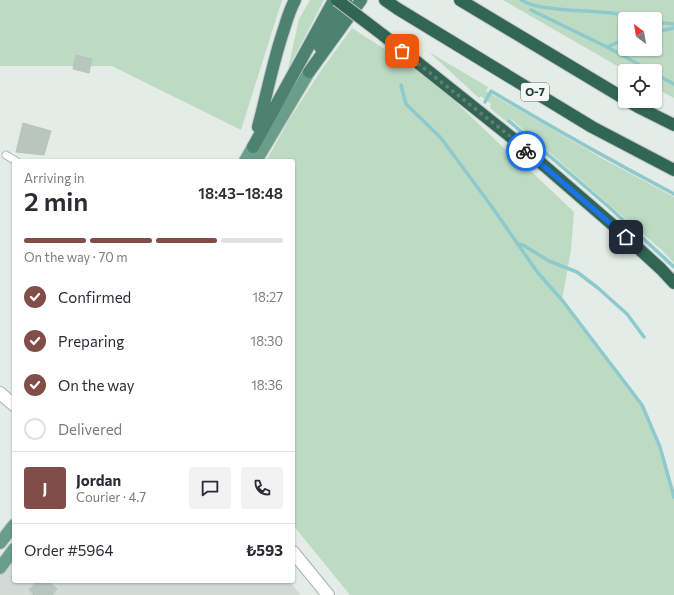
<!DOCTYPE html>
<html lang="en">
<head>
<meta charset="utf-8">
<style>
	body { margin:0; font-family:Commissioner,sans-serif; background:#f2f2f3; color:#2b2b33; height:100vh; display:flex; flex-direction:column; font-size:15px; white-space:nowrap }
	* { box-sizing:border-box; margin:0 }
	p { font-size:13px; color:#7c7c81 }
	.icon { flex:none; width:22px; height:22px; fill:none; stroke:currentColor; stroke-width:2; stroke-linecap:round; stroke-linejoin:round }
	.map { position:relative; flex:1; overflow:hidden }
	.sheet { position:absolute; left:12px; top:159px; width:283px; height:424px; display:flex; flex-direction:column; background:#fff; border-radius:4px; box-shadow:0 1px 3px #0004 }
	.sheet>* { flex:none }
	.needle { width:26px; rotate:329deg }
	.buttons { position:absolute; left:618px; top:12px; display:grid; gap:8px }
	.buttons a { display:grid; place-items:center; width:44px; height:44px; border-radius:4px; background:#fff; box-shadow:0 1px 3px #0004; font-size:20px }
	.pin { position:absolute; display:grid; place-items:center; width:34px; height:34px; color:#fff; margin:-17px; border-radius:8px; box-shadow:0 2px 6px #0006 }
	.courier { position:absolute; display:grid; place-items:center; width:40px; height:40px; margin:-20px; border:3px solid #1a73e8; border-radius:50%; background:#fff; color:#222; box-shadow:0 1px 5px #0007 }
	.overview em { font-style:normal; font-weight:600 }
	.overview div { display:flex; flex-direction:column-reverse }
	.overview { display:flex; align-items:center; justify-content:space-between; height:68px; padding:0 12px }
	h1 { font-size:26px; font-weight:600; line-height:30px }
	.bar { display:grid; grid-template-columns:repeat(4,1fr); gap:6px 4px; align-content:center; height:48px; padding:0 12px }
	.bar i { height:5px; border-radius:3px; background:#e1e1e2 }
	.bar .on { background:#804d49 }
	.bar p { grid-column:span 4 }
	.line { display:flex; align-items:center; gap:10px; padding:0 12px; border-top:1px solid #e1e1e2 }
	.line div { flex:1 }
	.round { display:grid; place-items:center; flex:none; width:42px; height:42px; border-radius:4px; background:#f2f2f3 }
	ol { padding:0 12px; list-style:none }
	li { display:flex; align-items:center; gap:12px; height:44px }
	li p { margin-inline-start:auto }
	li .icon { padding:4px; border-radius:50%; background:#804d49; color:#fff; stroke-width:4 }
	li:last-child { color:#7c7c81 }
	li i { width:22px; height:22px; border:2px solid #e1e1e2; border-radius:50% }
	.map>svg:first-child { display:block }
	.built { fill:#d1dbd5 }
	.green { fill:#bddbc2; fill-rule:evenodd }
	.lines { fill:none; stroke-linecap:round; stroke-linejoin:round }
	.stream { stroke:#8ecacd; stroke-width:3.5 }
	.building { fill:#b8c6bf; stroke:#b5c5bd }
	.service-casing { stroke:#a6b4ad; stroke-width:9 }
	.minor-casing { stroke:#a6b4ad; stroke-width:14 }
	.tertiary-casing { stroke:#a6b4ad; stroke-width:14 }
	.primary-casing { stroke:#c2c8c6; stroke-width:14 }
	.trunk-casing { stroke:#c2c8c6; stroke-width:14 }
	.motorway-casing { stroke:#c2c8c6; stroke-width:14 }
	.service { stroke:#fff; stroke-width:7 }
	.minor { stroke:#fff; stroke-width:12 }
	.tertiary { stroke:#fff; stroke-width:12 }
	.primary { stroke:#6a9e8b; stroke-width:12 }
	.trunk { stroke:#4e8270; stroke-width:12 }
	.motorway { stroke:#316655; stroke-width:12 }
	.motorway-bridge-casing { stroke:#c2c8c6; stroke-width:14; stroke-linecap:butt }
	.motorway-bridge { stroke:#316655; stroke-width:12 }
	.done { stroke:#677a72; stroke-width:4; stroke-dasharray:0 7.2 }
	.route { stroke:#1a73e8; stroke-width:5 }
	.labels { text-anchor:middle; stroke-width:4; stroke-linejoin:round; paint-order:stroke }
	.shield { fill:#f3f8f5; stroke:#62746d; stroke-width:1 }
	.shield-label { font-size:11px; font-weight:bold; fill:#243c33 }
</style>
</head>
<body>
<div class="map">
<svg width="674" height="595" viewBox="0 0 674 595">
	<rect width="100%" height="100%" fill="#e3ece7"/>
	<path class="built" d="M14 550V581H289L301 595H0V571Z"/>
	<path class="green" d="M0 0H282L241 130 112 66H0Z
		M310 0H324L288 69 299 19Z
		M503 0H674V98L655 88V71H626ZM625 19H655V49H625Z
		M352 28 403 61 440 87 508 152 536 176 574 212 571 250 562 300 642 405 653 431 671 487 674 499V595H350L293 525V161H266L289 120 320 72Z
		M429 52 488 87 486 91 605 160 674 197V263L664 252 511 119 508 123 490 108 491 104 481 96 479 98Z"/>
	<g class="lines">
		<path class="stream" d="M521 0C534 7 543 7 557 9 586 12 617 11 645 19
			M531 10 607 47 651 71
			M655 22 674 24
			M655 32 674 28
			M607 47 625 39
			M655 74 674 84
			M401 85 406 104 441 138 492 207 538 273 562 300 642 405 660 447 674 497
			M485 102 491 91C551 127 612 161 674 194
			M509 121 609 207 674 267
			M517 244 523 245 549 261 577 272 598 288 627 314 644 337"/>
	</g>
	<path class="building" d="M76 55 92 59 89 73 73 69Z
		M23 123 51 131 44 155 16 152Z
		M37 581H48L57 589 52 595H34L29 590Z"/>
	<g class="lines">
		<g class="service-casing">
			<path id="service" d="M6 155 16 161"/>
		</g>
		<g class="minor-casing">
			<path id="minor" d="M0 393 14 405"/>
		</g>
		<g class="tertiary-casing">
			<path id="tertiary" d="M293 552 328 595"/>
		</g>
		<g class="primary-casing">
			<path id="primary" d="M245 161 253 147
				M256 161 309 72
				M0 543 14 525
				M0 568 14 549"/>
		</g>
		<g class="trunk-casing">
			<path id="trunk" d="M320 47 346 0
				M309 72 361 0
				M258 127C267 94 273 61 284 29 287 19 290 9 295 0
				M253 147 334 0"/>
		</g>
		<g class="motorway-casing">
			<path id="motorway" d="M385 0 398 9 592 127 674 170
				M460 0 625 99
				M383 35 511 137 614 226 661 269 674 283
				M628 101 640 108 674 125"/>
		</g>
		<use href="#service" class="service"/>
		<use href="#minor" class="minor"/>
		<use href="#tertiary" class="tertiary"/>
		<use href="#primary" class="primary"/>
		<use href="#trunk" class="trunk"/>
		<use href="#motorway" class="motorway"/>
		<g class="motorway-bridge-casing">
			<path id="motorway-bridge" d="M337 0 383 35"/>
		</g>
		<use href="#motorway-bridge" class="motorway-bridge"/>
	</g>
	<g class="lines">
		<path class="done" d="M402 51 511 137 526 151"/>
		<path class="route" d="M526 151 626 237"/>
	</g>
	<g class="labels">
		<rect class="shield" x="521" y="83" width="28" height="18" rx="3"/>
		<g class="shield-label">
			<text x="535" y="96">O-7</text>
		</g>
	</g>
</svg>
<div class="buttons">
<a><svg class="needle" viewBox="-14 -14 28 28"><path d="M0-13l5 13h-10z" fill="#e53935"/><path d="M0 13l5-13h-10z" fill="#7c7c81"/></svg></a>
<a><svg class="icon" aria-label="locate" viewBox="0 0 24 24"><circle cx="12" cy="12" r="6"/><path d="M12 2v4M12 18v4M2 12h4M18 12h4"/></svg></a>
</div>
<div class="pin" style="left:402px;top:51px;background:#ea580c"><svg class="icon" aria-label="bag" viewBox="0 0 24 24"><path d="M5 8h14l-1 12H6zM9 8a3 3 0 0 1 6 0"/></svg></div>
<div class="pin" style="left:626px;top:237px;background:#1f2937"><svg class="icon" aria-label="home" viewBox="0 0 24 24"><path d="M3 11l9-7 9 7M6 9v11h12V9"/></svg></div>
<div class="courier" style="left:526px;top:151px"><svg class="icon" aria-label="bike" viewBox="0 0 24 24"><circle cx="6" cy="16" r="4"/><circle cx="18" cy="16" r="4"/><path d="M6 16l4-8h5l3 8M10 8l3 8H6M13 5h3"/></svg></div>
<section class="sheet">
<div class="overview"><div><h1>2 min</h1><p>Arriving in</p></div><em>18:43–18:48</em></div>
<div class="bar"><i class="on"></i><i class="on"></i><i class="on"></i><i></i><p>On the way · 70 m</p></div>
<ol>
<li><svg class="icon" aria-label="check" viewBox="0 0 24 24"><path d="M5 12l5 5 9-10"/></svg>Confirmed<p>18:27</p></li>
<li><svg class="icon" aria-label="check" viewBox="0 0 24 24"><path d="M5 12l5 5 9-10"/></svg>Preparing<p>18:30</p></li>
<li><svg class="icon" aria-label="check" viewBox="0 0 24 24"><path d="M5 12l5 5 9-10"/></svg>On the way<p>18:36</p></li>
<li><i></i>Delivered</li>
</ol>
<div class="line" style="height:72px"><b class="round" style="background:#804d49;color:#fff">J</b><div><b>Jordan</b><p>Courier · 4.7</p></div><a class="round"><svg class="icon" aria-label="chat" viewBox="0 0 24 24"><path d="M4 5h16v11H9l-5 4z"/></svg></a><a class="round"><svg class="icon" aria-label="phone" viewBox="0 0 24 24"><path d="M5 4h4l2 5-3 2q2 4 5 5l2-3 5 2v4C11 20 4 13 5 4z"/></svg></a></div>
<div class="line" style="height:52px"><div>Order #5964</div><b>₺593</b></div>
</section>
</div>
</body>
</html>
